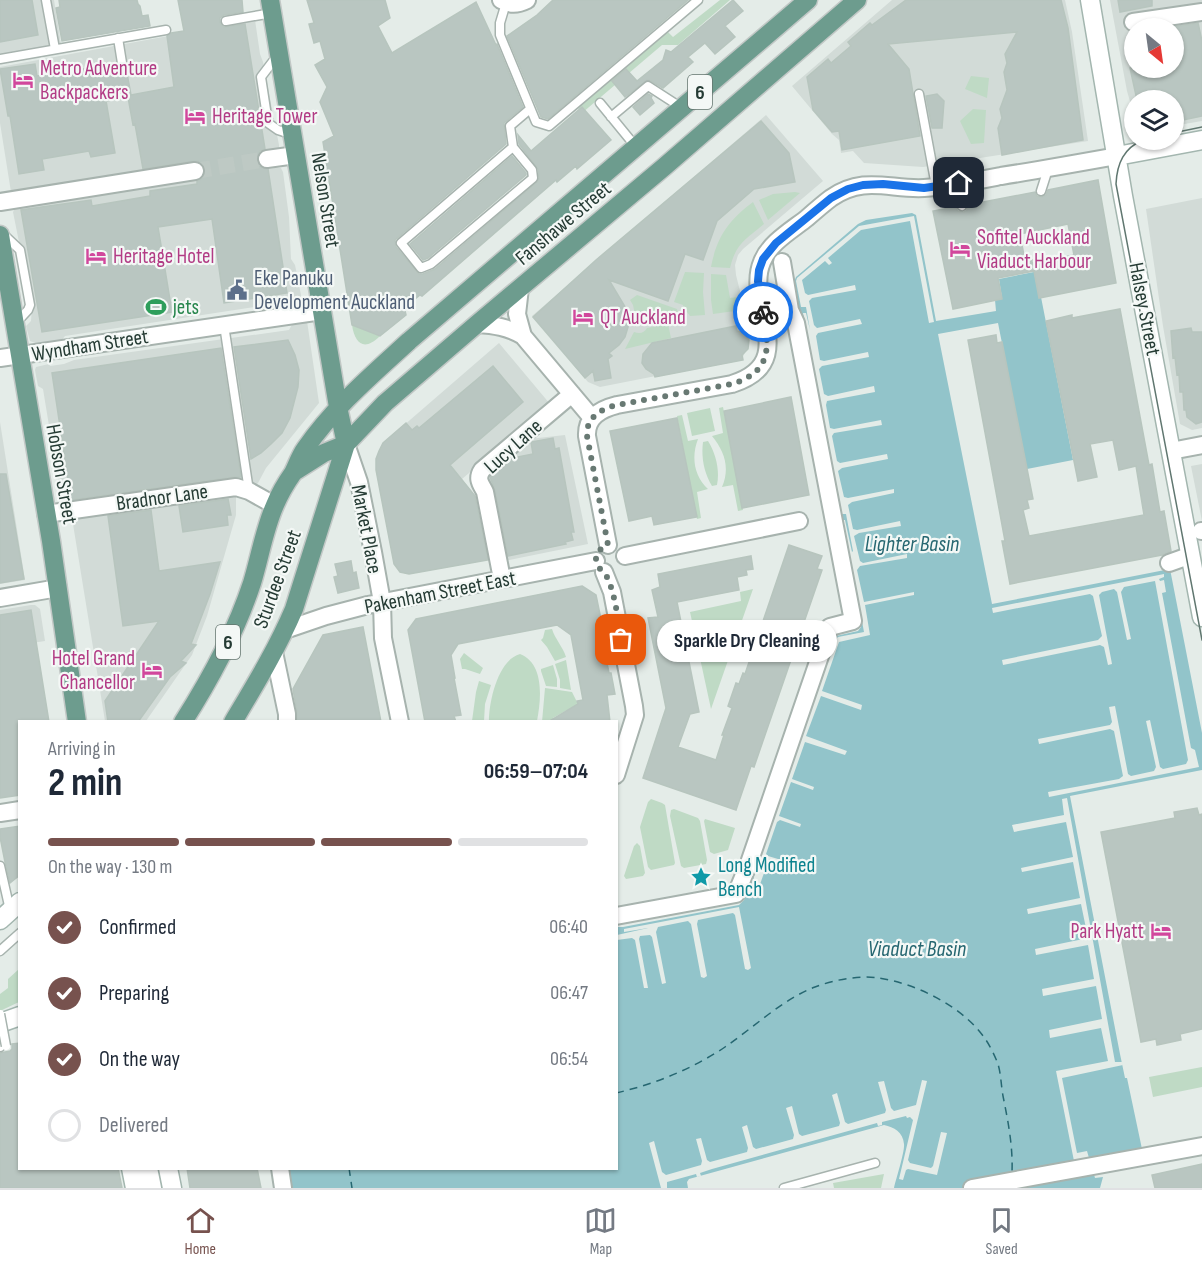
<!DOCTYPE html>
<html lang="en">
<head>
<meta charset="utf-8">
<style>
	body { margin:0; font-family:"Sofia Sans Condensed",sans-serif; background:#f6f6f7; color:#1f2937; height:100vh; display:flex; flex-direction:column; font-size:22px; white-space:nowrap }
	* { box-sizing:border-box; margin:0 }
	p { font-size:20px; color:#747a83 }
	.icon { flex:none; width:33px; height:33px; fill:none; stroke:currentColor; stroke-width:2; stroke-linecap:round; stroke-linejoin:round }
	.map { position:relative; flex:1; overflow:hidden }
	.details { position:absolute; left:18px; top:720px; width:600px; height:450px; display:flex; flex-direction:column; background:#fff; border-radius:0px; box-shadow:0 2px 4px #0004 }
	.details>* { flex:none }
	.needle { width:39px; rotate:151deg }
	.buttons { position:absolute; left:1124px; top:18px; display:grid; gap:12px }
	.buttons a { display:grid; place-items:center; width:60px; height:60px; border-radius:50%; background:#fff; box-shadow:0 2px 4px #0004; font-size:30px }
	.pin { position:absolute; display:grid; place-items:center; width:51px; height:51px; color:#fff; margin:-26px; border-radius:12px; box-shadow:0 3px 9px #0006 }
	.courier { position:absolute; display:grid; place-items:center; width:60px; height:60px; margin:-30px; border:4px solid #1a73e8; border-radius:50%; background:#fff; color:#222; box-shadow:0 2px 8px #0007 }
	.bubble { position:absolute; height:42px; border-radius:21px; background:#fff; box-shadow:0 2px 4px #0004; font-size:20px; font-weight:700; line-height:42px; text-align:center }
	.overview em { font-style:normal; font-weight:700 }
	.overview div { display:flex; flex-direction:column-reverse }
	.overview { display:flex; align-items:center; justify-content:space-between; height:102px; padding:0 30px }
	h1 { font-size:39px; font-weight:700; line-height:45px }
	.bar { display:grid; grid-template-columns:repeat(4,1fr); gap:9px 6px; align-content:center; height:72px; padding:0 30px }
	.bar i { height:8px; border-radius:4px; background:#e0e1e3 }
	.bar .selected { background:#77524e }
	.bar p { grid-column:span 4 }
	ol { padding:0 30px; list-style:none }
	li { display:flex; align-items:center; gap:18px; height:66px }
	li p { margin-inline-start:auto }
	li .icon { padding:6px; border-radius:50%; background:#77524e; color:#fff; stroke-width:4 }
	li:last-child { color:#747a83 }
	li i { width:33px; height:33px; border:3px solid #e0e1e3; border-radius:50% }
	.tab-bar { display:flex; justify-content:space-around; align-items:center; height:84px; border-top:2px solid #e0e1e3; background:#fff; font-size:16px; color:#747a83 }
	.tab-bar a { display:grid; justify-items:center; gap:3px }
	.tab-bar .selected { color:#77524e }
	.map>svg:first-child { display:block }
	.built { fill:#d2dbd7; fill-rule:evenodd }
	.green { fill:#bfdac5 }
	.water { fill:#92c4ca }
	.pier { fill:#e4ece8 }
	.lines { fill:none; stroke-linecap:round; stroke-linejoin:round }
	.ferry { stroke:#266771; stroke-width:1.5; stroke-dasharray:8 6; stroke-linecap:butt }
	.building { fill:#b9c6c1; stroke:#b7c5be; stroke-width:1.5; fill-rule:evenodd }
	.street-tunnel { stroke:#bec9c4; stroke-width:16; stroke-dasharray:16 8; stroke-linecap:butt }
	.lane-casing { stroke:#a7b3ae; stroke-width:11 }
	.street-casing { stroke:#a7b3ae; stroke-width:20 }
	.secondary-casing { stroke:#a3b6af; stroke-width:21 }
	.primary-casing { stroke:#c2c8c6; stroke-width:21 }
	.lane { stroke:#fff; stroke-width:8 }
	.street { stroke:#fff; stroke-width:16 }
	.secondary { stroke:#fff; stroke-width:18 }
	.primary { stroke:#6d9c8e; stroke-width:18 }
	.tram { stroke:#607770; stroke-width:1.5 }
	.lane-bridge-casing { stroke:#a7b3ae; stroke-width:11; stroke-linecap:butt }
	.lane-bridge { stroke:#fff; stroke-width:8 }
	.done { stroke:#687973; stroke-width:6; stroke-dasharray:0 10.8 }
	.route { stroke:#1a73e8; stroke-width:8 }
	.labels { text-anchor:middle; stroke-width:4.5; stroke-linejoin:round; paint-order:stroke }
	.shield { fill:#f4f8f6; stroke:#63746e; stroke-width:1.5 }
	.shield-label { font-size:20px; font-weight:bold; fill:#253b34 }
	.hotel-label { font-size:21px; fill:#b23c85; stroke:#f4f8f6; text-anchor:start }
	.street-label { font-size:21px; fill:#253b34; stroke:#f4f8f6 }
	.service-label { font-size:21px; fill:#4e5e75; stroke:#f4f8f6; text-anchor:start }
	.leisure-label { font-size:21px; fill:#27864d; stroke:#f4f8f6; text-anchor:start }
	.culture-label { font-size:21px; fill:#0d838f; stroke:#f4f8f6; text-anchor:start }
	.water-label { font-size:22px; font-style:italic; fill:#266771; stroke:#f4f8f6 }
</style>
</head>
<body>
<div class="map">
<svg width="1202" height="1188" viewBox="0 0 1202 1188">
	<rect width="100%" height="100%" fill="#e4ece8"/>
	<path class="built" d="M0 0H54L61 44 0 55Z
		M892 0H1065L1072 32 1088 141 923 167 864 163 853 151 841 153 839 140 832 134 792 86Z
		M1110 0H1202V121L1173 126V100H1134V115L1127 91ZM1134 28H1173V68H1134Z
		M255 20 260 54 263 62 279 145V149L276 152 16 193 11 192 0 123V67Z
		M766 115 823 181 743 249 738 255 735 265 736 275 747 319 749 344 742 359 600 387 588 382 532 316Z
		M275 168H281L283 172 289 217 291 259 295 265 301 295V302L299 304 291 307 287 302 65 336 61 341 38 344 30 341 26 326 31 321 32 307 13 212 15 208Z
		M1202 198V428L1192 430 1180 424 1163 326 1146 209Z
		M294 321H307L319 403 266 468 258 483 256 485 62 505 43 389 38 386 35 370 36 367 49 364 50 366 64 364 74 360 289 330Z
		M499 343 550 404 462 479 480 501 491 559 408 574 400 572 394 564 377 470 376 459 379 451 388 439Z
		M0 422 25 580 0 584Z
		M565 435 588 544 504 561 487 474 529 439Z
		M1202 464V521L1191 466Z
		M236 494V515L207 616 192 655 146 721H105L72 518Z
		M31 605H35L40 609 45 641 0 648V610Z"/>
	<path class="green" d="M720 0H730L678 45H662L582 113 578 108 668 32 673 37Z
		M971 76 989 78 987 98 965 89Z
		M973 109 986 110 984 143 971 144 960 121Z
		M795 192 800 193 768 220 759 200 773 194Z
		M753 202 764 224C745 240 736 243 730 268L711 267C717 236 729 220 753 202Z
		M685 272 704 273 703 292 705 315 690 316 687 312H684L683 305 674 302Z
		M711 274 726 275 730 298 738 297 742 310 713 314 711 300Z
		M637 295 677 309 678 313 674 318H646L640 314 635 315 633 305 630 300Z
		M668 324 671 338 625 349 634 332C640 334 644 333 647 328Z
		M352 325 380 336C365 351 355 345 352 325Z
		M723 407 743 510 738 511 733 485 722 487C730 468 725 452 712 436L723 433 719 408Z
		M710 408 715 431 692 436 687 413Z
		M682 415 688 441 698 439C691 457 694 476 708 489L697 492 701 518 697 519 677 416Z
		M708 441C716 454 720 470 717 485L712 486C704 473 701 457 703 442Z
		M753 589 711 709 690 612 741 601 740 592Z
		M552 629C555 639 563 647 566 657L555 661 547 647 541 640 543 638 545 630Z
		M464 653 483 668 480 674 465 669H462L460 659Z
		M520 654C545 664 541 700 537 721H489C489 701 498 660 520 654Z
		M566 660 571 690 560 688V680L555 664Z
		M553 665 557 679V687L546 686 541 671V669Z
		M479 681 491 685 485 704 484 721H472L476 692Z
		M545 688 572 692 581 710H567L553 718 555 721 542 722Z
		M651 799 662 803 665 805 675 863 674 865 651 870 648 867 640 827 648 802Z
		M674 809 698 818 700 821 707 860 706 864 684 868 681 866 670 816 671 810Z
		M705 819 735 828 728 850 714 854 710 852 704 821Z
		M637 843 640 846 645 873 643 876 626 879 624 876 634 846Z
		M19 969V1002L0 1011V994L8 988V979Z
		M1202 1067V1087L1153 1097 1149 1077Z
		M884 1174 881 1188H834L833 1183Z"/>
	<path class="water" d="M912 213 916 215 936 321 996 311 995 300 1002 298 999 279 1034 272 1039 297H1041L1073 460 1027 469 998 323 938 334 992 604 1170 569 1202 733V770L1070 796 1120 1054 1125 1078H1127L1142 1149 1093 1171 1095 1178 1103 1177 1100 1188H894C896 1179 905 1151 904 1144 903 1132 894 1127 884 1125L689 1179 687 1182 688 1188H288L285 1169 616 1168 617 927H623L739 905 744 900 833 639 836 636 858 631 861 627 794 282 796 277 858 224 866 220Z"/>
	<path class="pier" d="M914 216 934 322 929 323 910 221 861 230 828 258 832 263 829 265 825 261 802 280 805 293 808 295 855 285 856 290 812 298 809 301 814 325 817 328 860 319 862 324 818 333 816 336 820 360 824 361 868 352 869 357 822 366 819 369 824 394 828 396 874 386 875 392 827 401 826 405 830 428 834 429 881 420 882 425 834 433 832 436 837 461 840 463 887 454 888 459 842 468 838 471 844 497 848 498 894 489V493L852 502 848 505 853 529 857 530 900 521 901 526 859 533 854 536 860 561 863 563 907 554V558L860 566 857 570 864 602 914 592V595L865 605 870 635 839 642 822 691 862 705 861 710 821 696 806 736 847 751 845 755 805 742 792 779 814 787 813 790 791 782 779 816 801 824 800 827 780 820 777 822 766 854 768 856 788 862 787 865 769 859 758 890 756 891 754 888 753 893 750 892 756 869 835 640 838 637 864 632 843 520H845L852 552 853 551 846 514H841L809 347 803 313H806L810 330 806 307H801L796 281 797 278 859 226Z
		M1164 574V577L1159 579 1160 581 1164 580 1166 592 1162 593 1191 748 1195 750 1199 767 1049 797 1048 792 1119 779 1123 776 1114 731 1110 729 1039 744 1038 739 1110 725 1112 722 1109 707 1115 706 1128 774 1131 776 1154 771 1156 767 1146 721 1150 720 1160 767 1163 769 1186 764 1188 760 1155 581 1124 587 1121 592 1131 639 1127 640 1117 592 1114 589 1102 592 1099 595 1112 664 1108 665 1104 647 1100 645 1003 665 1002 660 1098 640 1102 636 1093 596 1090 594 993 613 992 608Z
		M1067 798 1115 1062H1122L1123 1065 1062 1078 1077 1153 1087 1151 1089 1158 1074 1161 1056 1071 1108 1061 1101 1028 1050 1038 1049 1030 1102 1019 1096 986 1043 996 1042 989 1094 979 1088 945 1036 955 1035 949 1088 938 1081 904 1028 914 1027 909 1080 898 1073 862 1022 872 1021 868 1073 857 1066 822 1014 832 1012 825 1064 815 1062 799Z
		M739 907 751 968 748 970 745 969 735 915 733 913 698 920 697 924 707 976 704 978 701 977 691 924 688 921 658 927 656 932 666 983 662 984 652 937 650 935 640 936 639 939 648 988H644L635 940 632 938 617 940V935L648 928 624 932V929Z
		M922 1080 927 1081 908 1160 910 1163 931 1168 933 1166 941 1132 947 1133 937 1175 908 1169 906 1170 903 1180 899 1179 913 1120 910 1117 907 1118 906 1116 882 1122V1125L878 1126 877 1123 712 1169 700 1173 701 1176 697 1177 696 1174 667 1182V1188H661L649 1143 654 1141 662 1172 666 1175 701 1165 702 1161 696 1139 701 1138 707 1160 710 1162 747 1152 748 1148 742 1127 747 1125 753 1147 756 1149 793 1139 794 1135 786 1108 792 1106 799 1134 802 1136 839 1126 840 1123 832 1095 837 1093 845 1122 848 1124 885 1113 886 1110 878 1082 884 1081 891 1108 894 1111 916 1105Z"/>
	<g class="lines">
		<path class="ferry" d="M616 1093C655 1084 692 1069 725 1047 753 1028 783 999 815 987 833 980 859 975 878 978 916 983 964 1007 986 1040 990 1046 995 1056 998 1064 1001 1074 1001 1085 1003 1096 1008 1121 1013 1146 1012 1172
			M349 1168 352 1188"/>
	</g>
	<path class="building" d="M0 0H32L38 35 0 42Z
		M59 0H137L138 4 140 6 142 16 148 15 150 26 62 41 56 8 60 7Z
		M178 0H242L243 12 224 15 220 18V22L222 25 224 27 245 24 265 149 260 151 258 155 257 161 259 166 263 168 268 169 287 293 224 303 212 219 158 227 172 312 42 332 21 210 91 200 92 206 150 196V191L197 184V181L201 179 205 175V170L203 164 198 161H194L143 169 135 124 133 125 128 97 106 101 115 153 91 157 89 151 42 159 44 170 19 174 10 116H8L0 69 35 64 37 76 116 64 120 69 126 68 131 95 174 87 167 36 171 33 184 31Z
		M307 0H385L390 18 378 26 392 53 476 2 496 45 497 44 523 107 504 123 506 144 395 240 396 247 419 274H423L435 269 537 182 539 178 538 169 519 144 518 135 531 151 582 107 611 140 577 169 576 166 557 182 556 180 422 296 420 295 415 299 402 298 406 315 380 336 352 325 323 142 334 136 320 102 327 87 315 65 325 59 320 41 314 43 309 24 314 23Z
		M553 0H688L548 119 541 117 507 36 537 15Z
		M733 0 743 11 725 26 735 37 715 54 705 43 688 57 693 62 663 88 651 81 647 80 625 97 612 81 626 69 637 81 663 60 666 50 671 52Z
		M906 0H1061L1068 28 1083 140 1002 155 998 128 1002 118 1000 109 1007 90 1004 72 1007 63 1005 54 1017 32 888 44 909 69 920 136 842 150 839 131 832 132 813 110 807 77 828 59 831 63 851 46 848 42 870 23 872 25Z
		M1118 0H1152V6L1120 12Z
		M1198 23 1202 41V116L1173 122V100H1137L1130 68H1173V27Z
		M648 94 652 96 651 98 654 103 640 115 633 107Z
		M937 94 944 101 942 128H932L926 96Z
		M761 121 789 153 795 182 754 189 717 221 703 260 685 254 668 301 609 280 627 310 629 316 628 327 625 337 619 345 609 353 612 356 608 359 611 378 595 381 593 371 585 378 533 317 596 260Z
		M512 156 526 173V175L428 258 423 260 410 244Z
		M1098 180 1116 283 1039 298 1034 271 998 278 1002 299 953 309 933 211 954 207 958 211 964 212 967 210 968 205 1035 192 1037 196 1042 197 1046 195 1048 190ZM1068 224 1074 255 1032 263V260L1025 261 1020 234Z
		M1120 309 1149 465 1152 464 1160 512 1164 511 1171 551 1162 555 1010 584 1002 541H1005L968 340 996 335 997 343 1002 342 1033 499 1027 500 1029 508 1023 510 1029 536 1144 515 1136 466 1119 470 1113 440 1090 444 1097 477 1078 481 1046 321 1072 315V318Z
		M736 326 737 331 744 333 749 340 748 349 742 355 743 360 655 377 654 374 646 369 642 363 643 354 652 343Z
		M1191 328 1192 332H1202V422L1196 424 1187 417 1186 410H1184L1183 392H1180L1179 374 1177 375 1175 357 1173 358 1171 331Z
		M288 340 295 355 299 370 298 387 290 418 282 433 271 444 261 453 251 459 234 347Z
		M221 348 241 477H235L71 500 52 373Z
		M493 366 523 402 450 465 475 496 488 560 409 574 400 572 394 564 376 470V459L379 451 383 443 406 423 412 430 417 426 419 428Z
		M791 397 809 495 742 508 724 411Z
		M677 418 697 517 654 525 652 516 629 521 610 431Z
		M553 438 555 449 559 448 574 532H571L573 540 565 542 566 544 508 556 495 490 490 477 513 458 533 454 531 442Z
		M0 474H6L24 579 0 583Z
		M228 499 231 515H227L228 525 183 532 179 506Z
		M151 510 159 571 220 562 210 594 191 644 196 645 181 661 186 663 170 677 138 722H108L105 701 159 621 123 626 108 516Z
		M789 545 822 556 817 569 822 570 754 767 751 766 736 810 643 778 666 708 648 618 658 617 652 590 660 587 658 574 751 556 753 569 746 570 747 575 737 577 739 590 677 602 699 712 690 714 678 747 716 760 724 735H722L732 708 728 706 736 683 739 684 743 673 745 674Z
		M351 561 353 573 356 572 359 588 338 593 334 577 338 576 335 564Z
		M582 586 596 595 603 629H600L609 673H611L615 694 607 695 610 722H548L578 704 577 701 583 700 571 635 557 625 458 644 451 655 455 678H454L461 715 454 716 456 722H425L408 630 416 619Z
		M31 610 49 722H20V795L0 798V615Z
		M363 627 381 722H297V712L293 689 323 635Z
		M1197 808 1199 815 1202 814V1029L1180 1034 1181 1040 1157 1045 1156 1039 1141 1042 1101 832 1175 818 1174 812Z
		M20 826V875L10 883 5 862 0 837V829Z
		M20 1043V1168H118L122 1188H0V1053L10 1051 12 1049V1044Z
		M1202 1164V1188H1155L1152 1175Z
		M187 1168H257L261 1188H190Z"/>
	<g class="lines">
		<path class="street-tunnel" d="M195 171 267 159"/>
		<g class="lane-casing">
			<path id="lane" d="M46 0 55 49
				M506 3 500 23V35L536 122 549 126 698 0
				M226 21 272 13
				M118 38 122 63
				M277 56 261 77 268 123 278 130 293 135
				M0 59 166 30
				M919 94 936 186
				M600 103 636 147
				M611 117 648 86 682 108
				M513 147 532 170 533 178 431 264 421 268 401 243 513 147 510 126 530 109
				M939 187 962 206
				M1041 191 1048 169
				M3 234 20 250 30 305 28 310 15 324
				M224 325 249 491
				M0 866 10 910
				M0 951 20 933
				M0 1045V1047
				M784 1188 875 1163"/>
		</g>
		<g class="street-casing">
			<path id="street" d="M501 0C510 5 517 5 527 0
				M1133 22 1202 12
				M267 159 296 155
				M0 202 195 171
				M520 288 517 314 523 336
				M477 324C494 325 508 327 523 336L592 418
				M0 358 322 311
				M346 444 359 482 373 552 382 602 383 638 400 722
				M1171 451 1202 445
				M46 514 236 487 249 491 274 505
				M1201 531H1202
				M608 545 587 436C586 417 601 409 617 405L732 384C802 362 744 304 762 262 769 243 792 230 807 218 815 211 823 204 831 198 864 175 890 190 924 188 950 186 975 181 1001 176 1039 170 1078 163 1117 156
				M625 556 799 521
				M1169 563 1183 558
				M604 572 612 592 634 706 635 715 616 775
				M502 579 485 492C481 484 476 479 482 470L572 394
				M0 598 58 588
				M285 630 326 616 368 605 596 561
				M274 652 287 714V722
				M0 813 20 810
				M616 916 736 894 749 863 830 627 853 621 796 323 790 310 782 262
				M280 1168 283 1188
				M972 1188 1202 1146"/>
		</g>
		<g class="secondary-casing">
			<path id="secondary" d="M1090 0 1123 196 1202 617
				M1117 156 1202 140
				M0 920 20 902
				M0 1023 20 1016
				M131 1168 135 1188
				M148 1168 152 1188
				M168 1168 172 1188"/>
		</g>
		<g class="primary-casing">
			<path id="primary" d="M270 0 338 407 346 444
				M0 235 51 541 77 722
				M294 472 324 453 346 444 385 403 477 324 664 167 857 0
				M183 722C211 678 236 632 252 583 260 557 264 530 275 505 280 493 286 483 293 473 297 465 300 456 305 449 334 407 372 375 409 341L808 0
				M233 722C255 685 277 649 294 609L346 444"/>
		</g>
		<use href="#lane" class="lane"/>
		<use href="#street" class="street"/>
		<use href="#secondary" class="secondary"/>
		<use href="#primary" class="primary"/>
		<path class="tram" d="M1173 133 1202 127
			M1143 140C1124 148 1117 163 1116 184L1202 640"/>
		<g class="lane-bridge-casing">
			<path id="lane-bridge" d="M0 1014 6 1046"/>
		</g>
		<use href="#lane-bridge" class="lane-bridge"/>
	</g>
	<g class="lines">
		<path class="done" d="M621 640C618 621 616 598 608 579 605 572 596 568 596 559 596 552 601 548 608 545L587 436C586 417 601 409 617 405L732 384C773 371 769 347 763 312"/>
		<path class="route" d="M763 312 758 281 759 270 763 259 776 243 831 198 848 189 863 185 883 184 924 188 959 183"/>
	</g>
	<defs>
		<g id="hotel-bare" transform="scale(1.62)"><path d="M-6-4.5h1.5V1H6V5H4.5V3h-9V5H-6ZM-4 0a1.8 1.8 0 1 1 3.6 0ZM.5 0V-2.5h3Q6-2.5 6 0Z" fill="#d1479c" stroke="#f4f8f6" stroke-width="2.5" paint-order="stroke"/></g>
		<g id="civic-bare" transform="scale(1.62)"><path d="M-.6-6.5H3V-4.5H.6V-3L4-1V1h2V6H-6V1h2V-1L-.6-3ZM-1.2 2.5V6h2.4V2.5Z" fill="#5c6f8a" stroke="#f4f8f6" stroke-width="2.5" paint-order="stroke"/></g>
		<g id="stadium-bare" transform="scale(1.62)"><path d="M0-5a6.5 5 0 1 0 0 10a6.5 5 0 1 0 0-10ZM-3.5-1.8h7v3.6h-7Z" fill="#2e9e5b" stroke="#f4f8f6" stroke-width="2.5" paint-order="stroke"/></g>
		<g id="sight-bare" transform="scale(1.62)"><path d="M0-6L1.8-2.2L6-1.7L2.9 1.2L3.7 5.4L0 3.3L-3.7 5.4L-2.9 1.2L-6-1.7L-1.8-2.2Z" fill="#0f9aa8" stroke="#f4f8f6" stroke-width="2.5" paint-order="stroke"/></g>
	</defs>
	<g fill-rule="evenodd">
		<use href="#hotel-bare" x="23" y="80"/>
		<use href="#hotel-bare" x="195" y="116"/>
		<use href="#hotel-bare" x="960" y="249"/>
		<use href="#hotel-bare" x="96" y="256"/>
		<use href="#civic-bare" x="237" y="290"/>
		<use href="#stadium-bare" x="156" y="307"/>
		<use href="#hotel-bare" x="583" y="317"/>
		<use href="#hotel-bare" x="152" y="670"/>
		<use href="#sight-bare" x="701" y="877"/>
		<use href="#hotel-bare" x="1161" y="931"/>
	</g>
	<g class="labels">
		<g class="shield">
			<rect x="688" y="75" width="24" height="34" rx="4.5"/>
			<rect x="216" y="625" width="24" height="34" rx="4.5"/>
		</g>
		<g class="shield-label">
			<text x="700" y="99">6</text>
			<text x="228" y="649">6</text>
		</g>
		<g class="hotel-label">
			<text x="40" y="75">Metro Adventure<tspan x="40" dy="24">Backpackers</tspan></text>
			<text x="212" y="123">Heritage Tower</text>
			<text x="977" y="244">Sofitel Auckland<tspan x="977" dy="24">Viaduct Harbour</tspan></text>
			<text x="113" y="263">Heritage Hotel</text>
			<text x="600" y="324">QT Auckland</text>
			<text x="135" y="665" text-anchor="end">Hotel Grand<tspan x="135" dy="24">Chancellor</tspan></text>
			<text x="1144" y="938" text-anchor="end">Park Hyatt</text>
		</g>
		<g class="street-label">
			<text transform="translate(326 200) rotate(81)" y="7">Nelson Street</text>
			<text transform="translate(563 223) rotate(-40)" y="7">Fanshawe Street</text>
			<text transform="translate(1145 309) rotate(79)" y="7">Halsey Street</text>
			<text transform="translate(90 345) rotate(-9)" y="7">Wyndham Street</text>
			<text transform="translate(513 446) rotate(-42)" y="7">Lucy Lane</text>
			<text transform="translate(62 474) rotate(80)" y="7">Hobson Street</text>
			<text transform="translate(162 497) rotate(-8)" y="7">Bradnor Lane</text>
			<text transform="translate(367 529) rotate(79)" y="7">Market Place</text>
			<text transform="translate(277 579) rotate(-70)" y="7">Sturdee Street</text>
			<text transform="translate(440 592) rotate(-11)" y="7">Pakenham Street East</text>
		</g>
		<g class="service-label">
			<text x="254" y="285">Eke Panuku<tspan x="254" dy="24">Development Auckland</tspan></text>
		</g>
		<g class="leisure-label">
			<text x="173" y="314">jets</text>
		</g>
		<g class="culture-label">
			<text x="718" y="872">Long Modified<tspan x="718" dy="24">Bench</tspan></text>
		</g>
		<g class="water-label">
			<text x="912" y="551">Lighter Basin</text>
			<text x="917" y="956">Viaduct Basin</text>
		</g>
	</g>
</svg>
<div class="buttons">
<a><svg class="needle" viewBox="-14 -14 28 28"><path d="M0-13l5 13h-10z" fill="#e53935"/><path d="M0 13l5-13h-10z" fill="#747a83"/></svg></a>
<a><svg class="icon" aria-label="layers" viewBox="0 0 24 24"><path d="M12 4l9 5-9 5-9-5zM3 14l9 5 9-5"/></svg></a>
</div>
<div class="pin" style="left:621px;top:640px;background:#ea580c"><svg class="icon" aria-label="bag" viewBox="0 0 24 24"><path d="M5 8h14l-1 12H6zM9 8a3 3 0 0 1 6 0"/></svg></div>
<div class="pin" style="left:959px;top:183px;background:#1f2937"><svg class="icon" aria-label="home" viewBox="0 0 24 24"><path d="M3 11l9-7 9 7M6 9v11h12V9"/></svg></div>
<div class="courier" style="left:763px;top:312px"><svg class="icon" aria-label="bike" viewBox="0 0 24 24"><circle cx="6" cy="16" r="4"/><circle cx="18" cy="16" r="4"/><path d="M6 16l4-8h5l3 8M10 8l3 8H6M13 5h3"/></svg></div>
<div class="bubble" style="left:657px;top:620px;width:180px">Sparkle Dry Cleaning</div>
<section class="details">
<div class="overview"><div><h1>2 min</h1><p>Arriving in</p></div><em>06:59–07:04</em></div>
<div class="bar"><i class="selected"></i><i class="selected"></i><i class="selected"></i><i></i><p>On the way · 130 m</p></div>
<ol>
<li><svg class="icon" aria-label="check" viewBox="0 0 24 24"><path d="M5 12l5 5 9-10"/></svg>Confirmed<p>06:40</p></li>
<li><svg class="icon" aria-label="check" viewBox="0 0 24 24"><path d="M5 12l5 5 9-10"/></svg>Preparing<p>06:47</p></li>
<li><svg class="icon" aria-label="check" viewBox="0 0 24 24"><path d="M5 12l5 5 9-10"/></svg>On the way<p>06:54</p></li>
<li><i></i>Delivered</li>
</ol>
</section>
</div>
<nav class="tab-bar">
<a class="selected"><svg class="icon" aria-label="home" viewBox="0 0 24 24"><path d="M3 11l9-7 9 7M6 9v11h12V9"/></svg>Home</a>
<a><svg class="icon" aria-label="map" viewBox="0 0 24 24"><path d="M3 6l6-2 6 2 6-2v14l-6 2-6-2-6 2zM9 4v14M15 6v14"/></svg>Map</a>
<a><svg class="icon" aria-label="saved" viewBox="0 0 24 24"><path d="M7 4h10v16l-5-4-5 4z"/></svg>Saved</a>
</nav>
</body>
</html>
